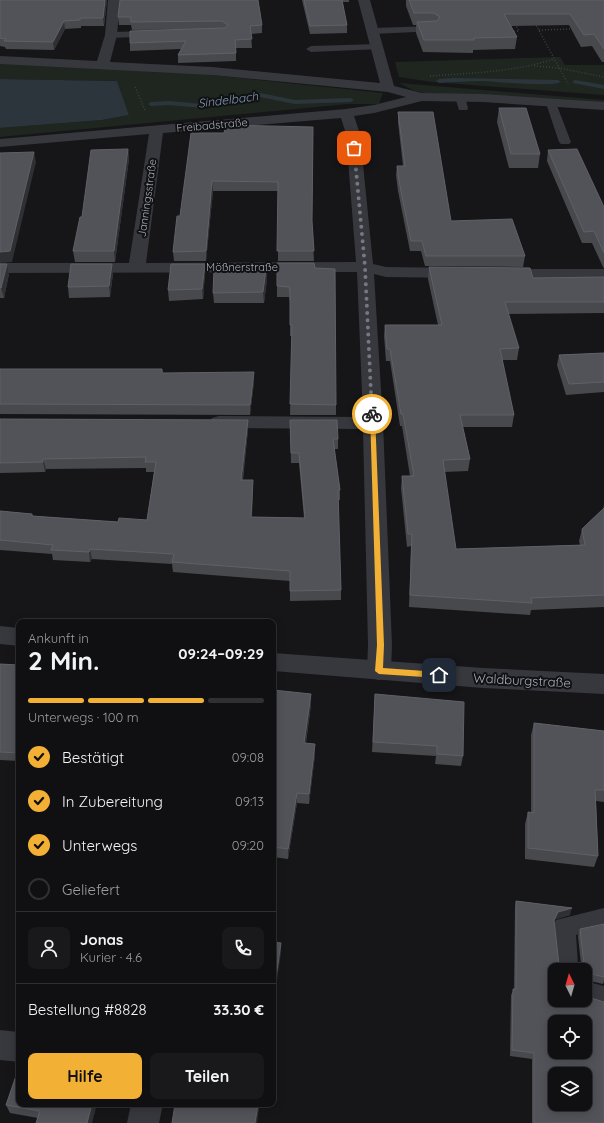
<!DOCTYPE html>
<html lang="de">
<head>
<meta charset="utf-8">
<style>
	body { margin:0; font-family:Quicksand,sans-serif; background:#19191b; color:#f1f3f6; height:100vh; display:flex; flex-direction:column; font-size:15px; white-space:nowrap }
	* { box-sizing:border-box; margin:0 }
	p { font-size:13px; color:#9c9d9f }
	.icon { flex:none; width:22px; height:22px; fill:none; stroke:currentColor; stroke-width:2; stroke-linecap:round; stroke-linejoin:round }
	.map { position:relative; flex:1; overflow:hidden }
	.details { position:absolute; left:16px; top:619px; width:260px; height:488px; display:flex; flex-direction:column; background:#101012; border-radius:8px; box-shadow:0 2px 10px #0003,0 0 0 1px #303032 }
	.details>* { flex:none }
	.needle { width:26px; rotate:355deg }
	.buttons { position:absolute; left:548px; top:963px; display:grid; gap:8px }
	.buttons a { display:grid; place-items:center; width:44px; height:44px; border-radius:8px; background:#101012; box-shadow:0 2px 10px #0003,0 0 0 1px #303032; font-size:20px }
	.pin { position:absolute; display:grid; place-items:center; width:34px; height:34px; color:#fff; margin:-17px; border-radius:8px; box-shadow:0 2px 6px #0006 }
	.courier { position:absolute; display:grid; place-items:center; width:40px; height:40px; margin:-20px; border:3px solid #f2b134; border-radius:50%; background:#fff; color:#222; box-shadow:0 1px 5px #0007 }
	.head em { font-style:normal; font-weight:800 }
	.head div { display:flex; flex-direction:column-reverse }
	.head { display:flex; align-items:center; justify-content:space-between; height:68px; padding:0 12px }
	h1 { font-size:26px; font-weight:800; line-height:30px }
	.bar { display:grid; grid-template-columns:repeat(4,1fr); gap:6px 4px; align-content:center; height:48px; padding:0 12px }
	.bar i { height:5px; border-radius:3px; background:#303032 }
	.bar .selected { background:#f2b134 }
	.bar p { grid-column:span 4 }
	.line { display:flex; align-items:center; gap:10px; padding:0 12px; border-top:1px solid #303032 }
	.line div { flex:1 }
	.round { display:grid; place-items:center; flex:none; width:42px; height:42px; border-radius:8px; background:#19191b }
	ol { padding:0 12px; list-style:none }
	li { display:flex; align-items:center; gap:12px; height:44px }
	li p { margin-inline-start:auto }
	li .icon { padding:4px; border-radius:50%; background:#f2b134; color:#111; stroke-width:4 }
	li:last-child { color:#9c9d9f }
	li i { width:22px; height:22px; border:2px solid #303032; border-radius:50% }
	.cta { display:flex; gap:8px; margin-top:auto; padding:8px 12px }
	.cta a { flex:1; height:46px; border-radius:8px; background:#f2b134; color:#111; font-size:16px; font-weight:800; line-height:46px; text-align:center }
	.cta a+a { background:#19191b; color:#f1f3f6 }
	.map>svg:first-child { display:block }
	.green { fill:#1e261f }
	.water { fill:#2c353c }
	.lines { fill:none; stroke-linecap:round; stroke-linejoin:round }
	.stream { fill:#2c353c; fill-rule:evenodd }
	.path { stroke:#3d3f44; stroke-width:1.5; stroke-dasharray:1 2; stroke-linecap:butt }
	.service { fill:#37383d; fill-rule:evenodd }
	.minor { fill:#37383d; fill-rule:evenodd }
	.tertiary { fill:#37383d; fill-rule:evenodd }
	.wall { fill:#47494d }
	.shaded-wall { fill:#2f3033 }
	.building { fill:#525359; stroke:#5f6168; fill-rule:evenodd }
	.route { fill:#f2b134 }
	.done { stroke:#757880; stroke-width:4; stroke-dasharray:0 7.2 }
	.labels { text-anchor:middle; stroke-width:4; stroke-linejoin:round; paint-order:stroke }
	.far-street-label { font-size:11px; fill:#a8adb8; stroke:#111113 }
	.far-water-label { font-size:12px; font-style:italic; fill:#7f9bb3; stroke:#111113 }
	.street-label { font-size:13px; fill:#a8adb8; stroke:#111113 }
</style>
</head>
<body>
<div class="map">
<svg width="604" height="1123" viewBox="0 0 604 1123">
	<rect width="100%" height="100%" fill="#161618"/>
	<path class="green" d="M560 57 565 65H604V95L432 82 399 77 395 62Z
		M0 61 183 72 383 93 379 104H348L0 137V128L102 120 129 115 117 81 0 79Z
		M399 83 604 100V103L424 93 413 90Z"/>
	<path class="water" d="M0 79 117 81 129 115 102 120 0 128Z"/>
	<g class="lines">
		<path class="stream" d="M454 78 558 80 561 82C552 87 497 82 483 81 468 81 454 82 439 83L436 81 439 79Z
			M575 80 604 85V89L573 83V81Z
			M260 93 295 100 351 98 354 100 351 102 295 104 260 97 220 103 202 108 169 105 151 106 148 104 151 102 169 101 202 104 220 99Z"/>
		<path class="path" d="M535 23 568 84
			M539 30 573 29
			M511 32 519 31 515 24
			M534 66 559 68 604 77
			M430 76C472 73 514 72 554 59
			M135 87 145 110"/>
		<path class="service" d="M433 26 438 29 436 31 373 34 368 31 373 28Z
			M153 31 156 32V36L111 38 106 35 111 32Z
			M378 44 383 47 381 49 311 52 306 49 311 46Z
			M460 94 465 97 468 108 467 110H459L455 97Z
			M551 100 556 103 571 142 569 144H561L559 142 546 103Z
			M604 908V928L576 935 578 965 580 970H557L553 927 556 920Z
			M585 981 604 986V1008L577 1000H585Z"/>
		<path class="minor" d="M108 0H120L117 35 110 62 212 67 380 83 358 0H370L394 86 422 93 483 94 604 102V110L483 102 422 101 374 113 354 116 360 134 373 264 386 267 459 268 465 269 467 273 465 277 459 278 386 277 374 274 383 423 392 645 391 671 387 678 379 680 371 678 367 671 368 645 363 429 219 428 212 426 209 422 212 418 219 416 363 417 357 272 0 273V263H129L149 134 0 147V139L346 109 374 105 406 97 388 92 212 75 0 64V56L97 61 105 35ZM341 118 346 134 356 262 146 263 163 133Z
			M501 269H604V279L495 278 493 274 495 270Z
			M0 1030 19 1032V1062L0 1060Z
			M131 1104H163L159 1123H127Z"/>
		<path class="tertiary" d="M0 626 19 628V646L0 644Z
			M273 653 483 668 604 674V694L483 688 273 671Z"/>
	</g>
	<path class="wall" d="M0 0H107L104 26H81V28L65 29 54 50 6 49 5 47 0 46Z
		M120 0 262 25V33L251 34 252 48H236V61L178 63V55L181 49 130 51V43L222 29 132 30 131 25H119L118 17Z
		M302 0H349V2H342L347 25V33L310 34Z
		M406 0H604V62H602L592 46 581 47 569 25 511 26 517 37 515 49 473 50V53L423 52 416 33V25H413L406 6Z
		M499 108 540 154 538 168H509L497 122Z
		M398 112 451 221 525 256 523 267 425 266 421 251H410L398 191 396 175 397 166H403L398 122Z
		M313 127 312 222 314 261H278V191H213L206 261H174L173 252 180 216 224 133Z
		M128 149 129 159 115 262H75L73 251 82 217Z
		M548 150 604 207V268L603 267 592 243H582L547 161Z
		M277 263 315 268 336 405V415H290L292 336H290V302L289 297H277Z
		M0 264 9 274 4 298H0Z
		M112 264 113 274 110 297 69 298 68 287Z
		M205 264V274L203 299 169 301 168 290Z
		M429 267 533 278 604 277V313L508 314 519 348 517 360H502L514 415 512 427H463L470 459 468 471 444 472 456 549 580 545 579 541 582 529 603 509 604 505V607L531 610 530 615 409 607 411 546 407 547 401 488 402 476H410L402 426H400L390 361H386L384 336 385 325H438L428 279Z
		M266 269 267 279 264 303H214L213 293Z
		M604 353V392L566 395 557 365 559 355Z
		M0 369H162L163 373 254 382 250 415 0 414Z
		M0 419 248 420V430L243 480 253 490 252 517 304 518 299 463H291L290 420 338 439V449H334L340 490V500H338L341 590V600L290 601V581L173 572 172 564 92 559 90 562 53 560 52 554 0 550V511L32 514 33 516 118 522 147 520 154 472H146V468L46 469 45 472 0 473Z
		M0 664 19 665V761L0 760Z
		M273 690 311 705 306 743 315 755 309 804 297 803 288 859 273 857Z
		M375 694 463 756 461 766 435 764 436 756 372 752Z
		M534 723 604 731V802L596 801 598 856 594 867 525 859V824L528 812 531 813V735Z
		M516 901 570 915 556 919 554 922 559 965 581 964 578 936 580 929 604 924V981L603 984 586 980V992L585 995V970H555L604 1123H532V1059L510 1056 511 995 514 989 515 908Z
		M18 1070 92 1123 38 1118 10 1113 6 1105Z"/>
	<path class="shaded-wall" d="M105 0H107L104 26 103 18Z
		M64 21 65 29 54 50 53 42Z
		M128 149 129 159 115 262 114 251Z
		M34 152 36 162 12 262 0 263V252Z
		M212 181 213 191 206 261V251Z
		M7 264 9 274 4 298 1 288Z
		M112 264 113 274 110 297 109 286Z
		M205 264V274L203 299 202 289Z
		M266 269 267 279 264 303 263 292Z
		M254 372V382L250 415V405Z
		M248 420V430L241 490V480Z
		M43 459 46 469 45 472 43 462Z
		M253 480V490L251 527V517Z
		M90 549 92 559 90 562 89 552Z
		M311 694V705L304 754V743Z
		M315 744V755L309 804V794Z
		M297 793V803L288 859V849Z
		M572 908 570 915 556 919 552 926 554 920 558 912Z
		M281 943V953L273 1008V997Z
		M92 1104H97L92 1123H87Z
		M258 1104 259 1110 257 1123H255Z"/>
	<path class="building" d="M0 0H105L103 18H80V20L64 21 53 42 4 41 6 39 0 38Z
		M120 0H258L262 25 250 26 252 39 235 40 236 53 178 55 186 41 130 43V31L225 28 228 25 222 21 131 22V17H118Z
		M304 0H342L347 25 310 26Z
		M409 0H604V49L594 34 584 35 570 14H504L517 37 474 38V40H424L417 22 437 21 440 17 434 13H414Z
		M499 108H526L540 154H511Z
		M398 112H433L451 221 512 219 525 256H426L422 241H411L399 181 397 166H405Z
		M226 125 313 127 312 221 314 251H277L278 182 212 181 206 251 173 252 177 216H180L191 133H224Z
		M128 149 114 251H73L80 217H82L91 150Z
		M577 149 604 207V253L594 231 584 232 548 150Z
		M34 152 10 251 0 252V153Z
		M277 263H314L315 268 335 269 336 405 290 404 292 325H290V292L289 287 277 286Z
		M0 264H7L1 288H0Z
		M71 264H112L109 286 68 287Z
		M171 264H205L202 289 168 290Z
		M429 267 530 268 533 278 604 277V302H505L519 348 500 349 514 415H460L470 459 443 460 456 549 585 545 582 529 604 508V595L531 598 532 603 410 595 412 534H408L402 476H414L403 414H401L390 349H387L385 325H442Z
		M214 269H266L263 292 213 293Z
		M604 353V382L569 384 559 355Z
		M0 369H162V373L254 372 250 405 0 404Z
		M0 419 248 420 241 480H253L251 517 305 518 299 453H291L290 420H337L338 439H333L340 490H338L341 590 290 591V571L172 562 174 554 90 549 89 552 51 550 53 545 0 540V511L32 514V516L118 522 119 518 147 520 156 462H145L146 457 43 459V462L0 463Z
		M0 664 19 665V753L0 752Z
		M273 690 311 694 304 743 315 744 309 794 297 793 288 849 273 847Z
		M375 694 464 702 463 756 437 754V746L373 742Z
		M534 723 604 731V790H595L598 856 528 848V812L534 813Z
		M516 901 572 908 558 912 554 920 559 965 584 964 580 929 604 924V977L587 973 586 992H585V970H555V1000H585V996L604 1002V1123H534V1053L512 1050 513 989H516ZM555 1022H585V1052H555ZM555 1074H585V1104H555Z
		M273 942 281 943 273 997Z
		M18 1070H19V1104H92L87 1123H36L40 1111 6 1105Z
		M175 1104H258L255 1123H172Z"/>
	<path class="route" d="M370 413 375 414 384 645 383 668 439 672 442 675 439 678 379 674 375 671 377 645Z"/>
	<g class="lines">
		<path class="done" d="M354 148 365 267 372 414"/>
	</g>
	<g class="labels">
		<g class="far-street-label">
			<text transform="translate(212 125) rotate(-5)" y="4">Freibadstraße</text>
			<text transform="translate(147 198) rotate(-82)" y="4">Janningsstraße</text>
			<text x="242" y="271">Mößnerstraße</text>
		</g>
		<g class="far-water-label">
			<text transform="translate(228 100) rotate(-7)" y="4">Sindelbach</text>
		</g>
		<g class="street-label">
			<text transform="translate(522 680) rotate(3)" y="5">Waldburgstraße</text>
		</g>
	</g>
</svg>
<div class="buttons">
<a><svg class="needle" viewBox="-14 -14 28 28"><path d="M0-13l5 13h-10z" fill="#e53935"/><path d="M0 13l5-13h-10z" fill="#9c9d9f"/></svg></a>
<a><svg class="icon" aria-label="locate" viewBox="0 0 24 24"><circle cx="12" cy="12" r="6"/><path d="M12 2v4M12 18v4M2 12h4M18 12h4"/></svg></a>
<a><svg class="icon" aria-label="layers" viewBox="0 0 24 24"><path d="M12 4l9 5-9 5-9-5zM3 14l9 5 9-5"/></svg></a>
</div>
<div class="pin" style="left:354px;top:148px;background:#ea580c"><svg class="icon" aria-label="bag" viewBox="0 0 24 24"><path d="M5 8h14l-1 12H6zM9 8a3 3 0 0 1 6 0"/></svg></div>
<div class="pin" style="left:439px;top:675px;background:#1f2937"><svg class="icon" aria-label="home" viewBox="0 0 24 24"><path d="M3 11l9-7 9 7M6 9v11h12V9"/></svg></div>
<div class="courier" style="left:372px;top:414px"><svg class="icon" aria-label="bike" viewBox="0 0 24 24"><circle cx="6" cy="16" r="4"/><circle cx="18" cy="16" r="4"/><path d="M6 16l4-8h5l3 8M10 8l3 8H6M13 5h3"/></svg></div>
<section class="details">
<div class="head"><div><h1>2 Min.</h1><p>Ankunft in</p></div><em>09:24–09:29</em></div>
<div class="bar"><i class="selected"></i><i class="selected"></i><i class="selected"></i><i></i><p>Unterwegs · 100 m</p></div>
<ol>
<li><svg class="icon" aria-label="check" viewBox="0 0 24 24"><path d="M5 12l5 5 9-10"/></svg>Bestätigt<p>09:08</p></li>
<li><svg class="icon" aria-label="check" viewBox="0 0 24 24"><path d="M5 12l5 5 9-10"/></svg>In Zubereitung<p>09:13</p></li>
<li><svg class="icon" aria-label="check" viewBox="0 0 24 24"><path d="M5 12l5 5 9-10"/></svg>Unterwegs<p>09:20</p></li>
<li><i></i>Geliefert</li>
</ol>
<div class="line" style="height:72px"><a class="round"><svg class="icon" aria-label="person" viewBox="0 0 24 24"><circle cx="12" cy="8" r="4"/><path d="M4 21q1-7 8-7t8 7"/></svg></a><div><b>Jonas</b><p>Kurier · 4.6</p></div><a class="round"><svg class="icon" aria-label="phone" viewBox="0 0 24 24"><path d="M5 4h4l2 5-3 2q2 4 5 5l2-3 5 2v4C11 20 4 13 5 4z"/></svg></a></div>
<div class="line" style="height:52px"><div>Bestellung #8828</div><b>33.30 €</b></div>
<div class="cta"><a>Hilfe</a><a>Teilen</a></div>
</section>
</div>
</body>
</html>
